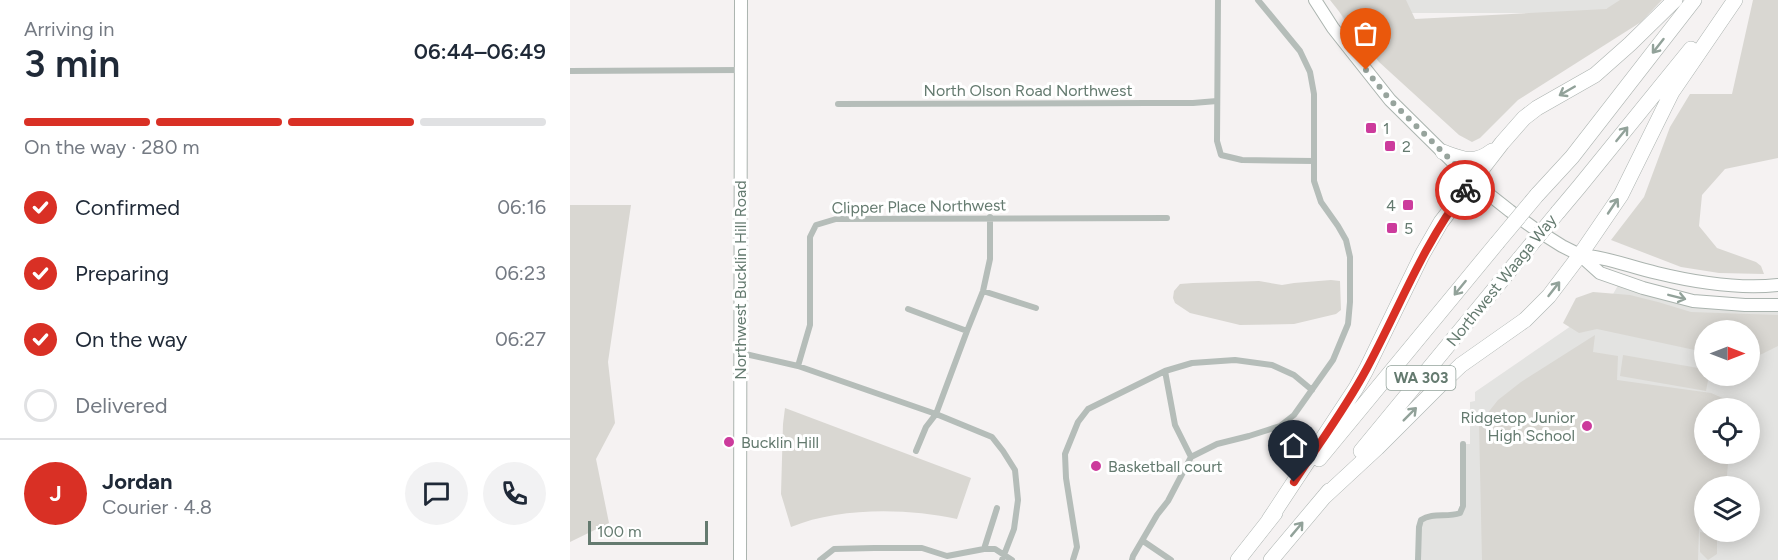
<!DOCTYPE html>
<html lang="en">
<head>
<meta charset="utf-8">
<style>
	body { margin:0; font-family:Figtree,sans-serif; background:#f2f2f3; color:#1f2937; height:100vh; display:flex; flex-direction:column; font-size:22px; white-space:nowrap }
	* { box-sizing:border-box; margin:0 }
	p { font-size:20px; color:#747a83 }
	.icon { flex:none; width:33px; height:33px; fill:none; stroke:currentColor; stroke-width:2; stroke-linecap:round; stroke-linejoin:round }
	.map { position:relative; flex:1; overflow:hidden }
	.details { display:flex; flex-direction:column; background:#fff; width:570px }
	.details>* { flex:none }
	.needle { width:39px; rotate:90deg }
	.fabs { position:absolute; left:1124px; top:320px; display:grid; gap:12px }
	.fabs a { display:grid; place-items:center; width:66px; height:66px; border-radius:50%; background:#fff; box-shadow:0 3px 15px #0003; font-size:30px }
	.scale { position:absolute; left:18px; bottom:15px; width:120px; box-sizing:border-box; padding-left:6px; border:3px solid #647a6f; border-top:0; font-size:16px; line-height:21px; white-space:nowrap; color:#647a6f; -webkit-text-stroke:4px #fff; paint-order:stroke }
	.pin { position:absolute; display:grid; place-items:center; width:51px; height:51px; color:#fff; margin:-62px -26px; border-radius:50% 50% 50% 0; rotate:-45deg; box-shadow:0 0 6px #0007 }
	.pin .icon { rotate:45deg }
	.courier { position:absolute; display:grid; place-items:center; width:60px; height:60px; margin:-30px; border:4px solid #d93025; border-radius:50%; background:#fff; color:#222; box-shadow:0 2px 8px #0007 }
	.headline em { font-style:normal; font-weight:600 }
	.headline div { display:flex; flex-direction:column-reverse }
	.headline { display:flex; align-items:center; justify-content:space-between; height:102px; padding:0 24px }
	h1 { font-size:39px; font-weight:600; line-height:45px }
	.bar { display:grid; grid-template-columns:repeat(4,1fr); gap:9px 6px; align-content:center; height:72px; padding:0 24px }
	.bar i { height:8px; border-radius:4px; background:#e0e1e3 }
	.bar .current { background:#d93025 }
	.bar p { grid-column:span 4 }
	.line { display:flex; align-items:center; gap:15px; padding:0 24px; border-top:2px solid #e0e1e3 }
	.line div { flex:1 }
	.round { display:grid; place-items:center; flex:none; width:63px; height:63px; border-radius:32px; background:#f2f2f3 }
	ol { padding:0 24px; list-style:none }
	li { display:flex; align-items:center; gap:18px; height:66px }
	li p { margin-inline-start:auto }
	li .icon { padding:6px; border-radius:50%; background:#d93025; color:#fff; stroke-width:4 }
	li:last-child { color:#747a83 }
	li i { width:33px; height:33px; border:3px solid #e0e1e3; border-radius:50% }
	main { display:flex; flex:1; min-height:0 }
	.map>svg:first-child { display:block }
	.built { fill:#e3e3e1; fill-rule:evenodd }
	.green { fill:#d9d7d2 }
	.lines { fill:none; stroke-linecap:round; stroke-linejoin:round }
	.secondary-casing { stroke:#abb4af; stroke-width:14 }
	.highway-casing { stroke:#acb3b0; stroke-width:16 }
	.street { stroke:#b5bdb9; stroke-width:6 }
	.secondary { stroke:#fff; stroke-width:12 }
	.highway { stroke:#fff; stroke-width:15 }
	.highway-bridge-casing { stroke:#acb3b0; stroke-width:16; stroke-linecap:butt }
	.highway-bridge { stroke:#fff; stroke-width:15 }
	.oneway { stroke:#92a29a }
	.done { stroke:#97a49d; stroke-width:6; stroke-dasharray:0 10.8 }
	.route { stroke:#d93025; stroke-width:8 }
	.poi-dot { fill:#cc3b9c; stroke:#fff; stroke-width:2 }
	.labels { text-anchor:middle; stroke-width:6; stroke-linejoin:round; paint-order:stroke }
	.shield { fill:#fff; stroke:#92a29a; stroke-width:1.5 }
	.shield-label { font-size:15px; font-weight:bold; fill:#647a6f }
	.street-label { font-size:16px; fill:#647a6f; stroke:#fff }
	.poi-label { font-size:16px; fill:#647a6f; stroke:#fff; text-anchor:start }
</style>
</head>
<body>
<main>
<section class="details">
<div class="headline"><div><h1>3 min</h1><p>Arriving in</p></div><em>06:44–06:49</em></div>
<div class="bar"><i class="current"></i><i class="current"></i><i class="current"></i><i></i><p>On the way · 280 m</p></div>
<ol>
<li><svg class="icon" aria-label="check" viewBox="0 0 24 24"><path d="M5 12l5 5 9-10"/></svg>Confirmed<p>06:16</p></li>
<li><svg class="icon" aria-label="check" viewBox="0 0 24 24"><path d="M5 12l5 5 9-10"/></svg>Preparing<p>06:23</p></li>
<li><svg class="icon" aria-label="check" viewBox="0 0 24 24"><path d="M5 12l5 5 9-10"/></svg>On the way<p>06:27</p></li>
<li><i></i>Delivered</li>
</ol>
<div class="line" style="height:108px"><b class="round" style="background:#d93025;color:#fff">J</b><div><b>Jordan</b><p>Courier · 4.8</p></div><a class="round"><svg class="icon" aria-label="chat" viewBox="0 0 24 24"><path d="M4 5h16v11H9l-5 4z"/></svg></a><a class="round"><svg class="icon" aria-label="phone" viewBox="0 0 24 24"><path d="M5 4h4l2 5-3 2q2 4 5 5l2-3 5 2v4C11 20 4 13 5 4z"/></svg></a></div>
</section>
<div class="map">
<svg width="1208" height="560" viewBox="0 0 1208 560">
	<rect width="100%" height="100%" fill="#f5f2f2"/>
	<path class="built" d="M763 0H1062L1024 13H809L781 33Z
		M1051 280 1123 301 1208 305V560H848L851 520 890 513 893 444H900V402L905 401V392L1020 313 1038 303ZM1134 330H1179V375H1134ZM1134 408H1179V453H1134ZM1134 486H1179V531H1134Z"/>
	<path class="green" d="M760 0H836L845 19 1036 9 1050 0H1092L1071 22 948 100 910 138 902 142 889 135 809 62Z
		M1183 0H1208V158L1155 169 1132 195 1129 226 1147 248 1186 262 1191 266 1194 274 1149 273 1111 267 1041 240 1074 197 1100 127 1120 94H1162Z
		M0 205H61L38 362 45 423 26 459 39 523 0 542Z
		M761 280 770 281 771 310 766 314 724 324 670 325 620 313 605 303 603 298 604 291 610 284 623 283 689 281 712 285 724 283Z
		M1023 292 1060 295 1088 302 1121 312 1208 315V346L1192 354 1179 358V330H1134V352L1027 329 1009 333 993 323 1006 298Z
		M1025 335 1023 352 1048 356 1047 380 1141 393 1164 403V408H1134V453H1159L1156 486H1134V528H1129L1128 560H912L909 424 928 400 951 382Z
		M1053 355 1134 369V375H1139L1136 391 1050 376Z
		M215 408 401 478 387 519C337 508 269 507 221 527L211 494 213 424Z
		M1130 532 1139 533 1147 538V554L1138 560 1130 552Z"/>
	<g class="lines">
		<g class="secondary-casing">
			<path id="secondary" d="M745 0 763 28 820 100 902 181 940 211 965 229 992 246 1010 255 1030 273 1073 288 1123 301 1175 305H1208
				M1010 255C1038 257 1060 267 1087 273 1124 282 1171 289 1208 285
				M170 560 171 0"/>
		</g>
		<g class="highway-casing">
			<path id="highway" d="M873 152C892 159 904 165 922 151
				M967 195 1002 157 1124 0
				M988 212 1009 187 1121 49
				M791 451 950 258
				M749 459 927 243
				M753 498 807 448 873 382 891 365 955 320 979 296 1010 255 1051 195 1102 92 1165 0
				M699 520 786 388 796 370 852 255 871 222 932 143 954 118 967 108 1025 75 1060 44 1105 0
				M668 560 705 513
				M701 560 759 491"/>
		</g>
		<path class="street" d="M648 0 647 141 651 155 672 160 744 161
			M0 71 170 70
			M268 104 578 103H623L647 101
			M413 291 466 308
			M338 309 397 331
			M171 353 228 366 366 414 422 437 433 451 445 470 448 500 444 529 432 560
			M228 366 240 325V237L246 225 266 219 597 218
			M595 371 605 425 621 457
			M346 451 356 427 366 414 397 331 413 291 420 259V217
			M573 541 601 560
			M414 549 427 508
			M250 560 264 549 304 548H352L377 556 414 549H425L442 560
			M503 560 507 547 496 478 495 454 508 422 518 409 595 371 622 363 665 360 702 365 724 375 742 390
			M562 560 563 556 587 515 598 501 621 457 647 444 679 436 710 426 724 415 763 360 778 324 780 302V257L776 240 768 226 751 202 744 181V94L740 72 730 51 688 0
			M848 560 849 527 851 520C863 512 877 518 890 513L893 506V444"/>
		<use href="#secondary" class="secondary"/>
		<use href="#highway" class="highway"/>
		<g class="highway-bridge-casing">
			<path id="highway-bridge" d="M927 243 967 195
				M950 258 988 212"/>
		</g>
		<use href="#highway-bridge" class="highway-bridge"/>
	</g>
	<defs><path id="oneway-shaft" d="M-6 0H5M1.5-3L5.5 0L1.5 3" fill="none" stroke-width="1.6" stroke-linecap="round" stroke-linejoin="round" transform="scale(1.5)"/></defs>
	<g class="oneway">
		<use href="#oneway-shaft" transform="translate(1088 46) rotate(128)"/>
		<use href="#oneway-shaft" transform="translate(997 91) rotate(150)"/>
		<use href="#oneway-shaft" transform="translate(1052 134) rotate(-51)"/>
		<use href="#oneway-shaft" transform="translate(1043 206) rotate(-56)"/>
		<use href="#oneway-shaft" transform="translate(890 288) rotate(129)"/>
		<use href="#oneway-shaft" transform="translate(984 289) rotate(-52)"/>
		<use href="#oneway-shaft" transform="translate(1107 297) rotate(14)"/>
		<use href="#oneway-shaft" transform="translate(840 414) rotate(-45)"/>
		<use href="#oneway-shaft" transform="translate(727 529) rotate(-50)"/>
	</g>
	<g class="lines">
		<path class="done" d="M796 70 820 100 902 181 895 190"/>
		<path class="route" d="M724 482C748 445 775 409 796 370 829 309 852 246 895 190"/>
	</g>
	<g class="poi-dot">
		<rect x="795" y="122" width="12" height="12" rx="3"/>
		<rect x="814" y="140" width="12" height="12" rx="3"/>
		<rect x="832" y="199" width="12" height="12" rx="3"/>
		<rect x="816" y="222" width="12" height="12" rx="3"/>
		<circle cx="1017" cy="426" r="6"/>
		<circle cx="159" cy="442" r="6"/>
		<circle cx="526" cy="466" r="6"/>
	</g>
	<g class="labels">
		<rect class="shield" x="816.5" y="366" width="69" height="24" rx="4.5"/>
		<g class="shield-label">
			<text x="851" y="383">WA 303</text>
		</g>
		<g class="street-label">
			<text x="458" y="96">North Olson Road Northwest</text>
			<text transform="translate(349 206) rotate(-1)" y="6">Clipper Place Northwest</text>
			<text transform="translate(170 280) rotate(-90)" y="6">Northwest Bucklin Hill Road</text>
			<text transform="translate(931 280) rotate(-51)" y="6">Northwest Waaga Way</text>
		</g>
		<g class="poi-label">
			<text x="813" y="134">1</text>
			<text x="832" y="152">2</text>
			<text x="826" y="211" text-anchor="end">4</text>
			<text x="834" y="234">5</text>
			<text x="1005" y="423" text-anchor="end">Ridgetop Junior<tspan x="1005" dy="18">High School</tspan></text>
			<text x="171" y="448">Bucklin Hill</text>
			<text x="538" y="472">Basketball court</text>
		</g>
	</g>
</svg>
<div class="fabs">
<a><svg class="needle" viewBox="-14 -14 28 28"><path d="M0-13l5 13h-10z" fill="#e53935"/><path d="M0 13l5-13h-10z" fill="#747a83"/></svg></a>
<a><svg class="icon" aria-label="locate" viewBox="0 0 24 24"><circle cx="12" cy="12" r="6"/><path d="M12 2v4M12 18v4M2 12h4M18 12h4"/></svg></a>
<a><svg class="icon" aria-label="layers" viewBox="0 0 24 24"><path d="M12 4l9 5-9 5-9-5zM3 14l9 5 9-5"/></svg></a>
</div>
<div class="scale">100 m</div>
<div class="pin" style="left:796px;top:70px;background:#ea580c"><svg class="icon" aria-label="bag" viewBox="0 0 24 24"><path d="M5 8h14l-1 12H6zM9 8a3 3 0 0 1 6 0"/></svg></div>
<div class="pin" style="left:724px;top:482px;background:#1f2937"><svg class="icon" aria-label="home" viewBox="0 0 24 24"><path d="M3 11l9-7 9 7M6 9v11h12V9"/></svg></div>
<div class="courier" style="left:895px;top:190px"><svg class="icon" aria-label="bike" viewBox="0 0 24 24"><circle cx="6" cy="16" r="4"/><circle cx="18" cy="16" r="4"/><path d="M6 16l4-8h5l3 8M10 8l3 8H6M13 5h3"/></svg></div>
</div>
</main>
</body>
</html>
